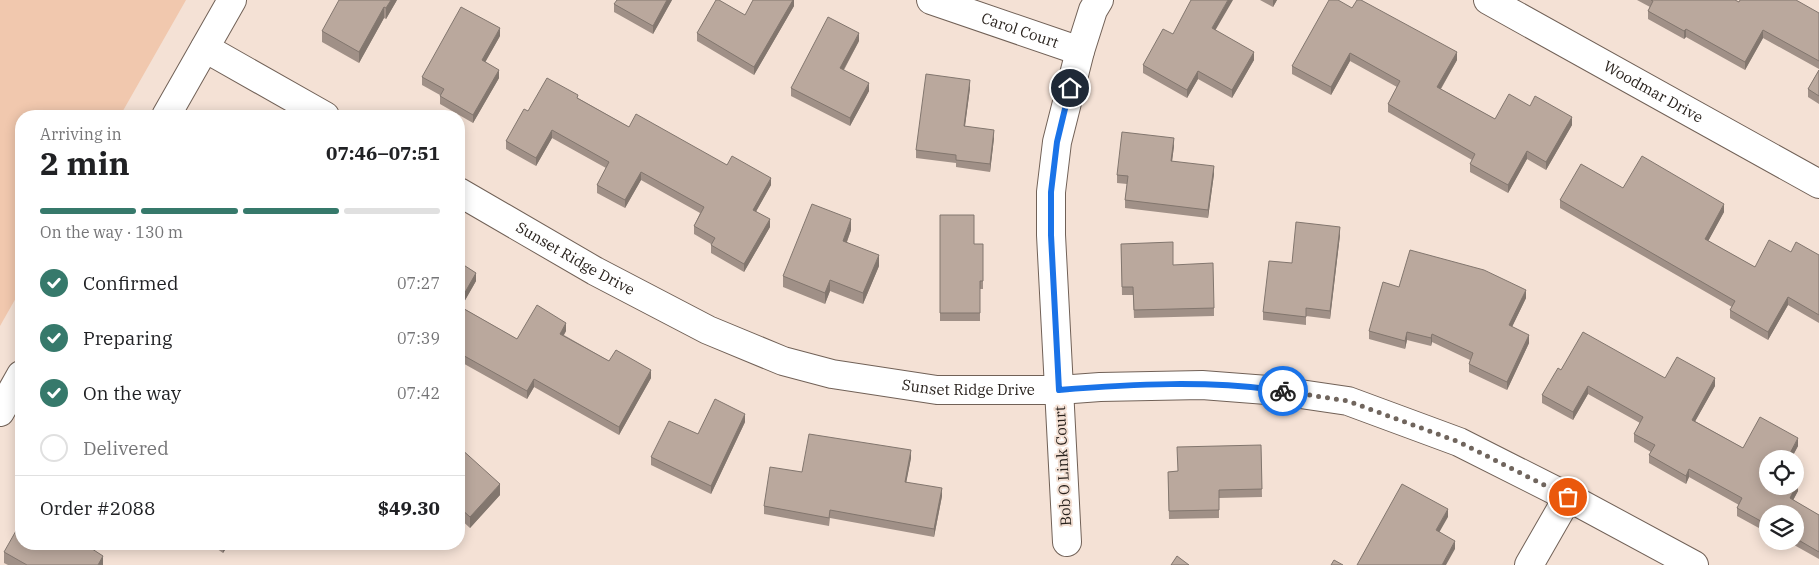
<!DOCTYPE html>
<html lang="en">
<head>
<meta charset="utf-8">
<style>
	body { margin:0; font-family:"IBM Plex Serif",serif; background:#f6f6f6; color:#202124; height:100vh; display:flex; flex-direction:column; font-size:19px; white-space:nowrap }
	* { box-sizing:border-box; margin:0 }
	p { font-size:16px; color:#757577 }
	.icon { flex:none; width:28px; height:28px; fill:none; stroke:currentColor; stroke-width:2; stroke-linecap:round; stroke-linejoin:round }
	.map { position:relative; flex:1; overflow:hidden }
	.sheet { position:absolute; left:15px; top:110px; width:450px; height:440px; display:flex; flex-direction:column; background:#fff; border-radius:20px; box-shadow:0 2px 12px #0003 }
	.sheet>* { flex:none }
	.fabs { position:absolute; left:1759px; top:450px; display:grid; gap:10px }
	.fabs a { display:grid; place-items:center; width:45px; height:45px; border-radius:50%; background:#fff; box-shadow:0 2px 12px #0003; font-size:25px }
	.pin { position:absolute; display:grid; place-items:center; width:42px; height:42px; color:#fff; margin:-21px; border:2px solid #fff; border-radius:50%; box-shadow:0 1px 5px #0007 }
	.courier { position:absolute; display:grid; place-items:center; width:50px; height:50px; margin:-25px; border:4px solid #1a73e8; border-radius:50%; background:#fff; color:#222; box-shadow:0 1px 6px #0007 }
	.summary em { font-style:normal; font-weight:700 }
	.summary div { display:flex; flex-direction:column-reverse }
	.summary { display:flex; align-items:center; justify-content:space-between; height:85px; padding:0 25px }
	h1 { font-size:32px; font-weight:700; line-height:38px }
	.bar { display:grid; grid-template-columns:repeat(4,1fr); gap:8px 5px; align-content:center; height:60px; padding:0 25px }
	.bar i { height:6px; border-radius:4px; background:#e0e0e0 }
	.bar .current { background:#36796b }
	.bar p { grid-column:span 4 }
	.line { display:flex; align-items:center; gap:12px; padding:0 25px; border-top:1px solid #e0e0e0 }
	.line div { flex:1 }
	ol { padding:0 25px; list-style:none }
	li { display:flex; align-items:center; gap:15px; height:55px }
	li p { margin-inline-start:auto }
	li .icon { padding:5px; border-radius:50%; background:#36796b; color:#fff; stroke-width:4 }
	li:last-child { color:#757577 }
	li i { width:28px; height:28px; border:2px solid #e0e0e0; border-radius:50% }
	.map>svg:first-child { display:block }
	.green { fill:#f1c8ae }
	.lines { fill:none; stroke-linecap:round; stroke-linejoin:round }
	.minor-casing { stroke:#716157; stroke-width:30 }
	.minor { stroke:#fff; stroke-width:28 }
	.wall { fill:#a09087 }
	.shaded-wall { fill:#82766e }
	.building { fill:#baa89d; stroke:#82766e }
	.done { stroke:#70655d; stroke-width:5; stroke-dasharray:0 9 }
	.route { stroke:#1a73e8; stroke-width:6 }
	.labels { text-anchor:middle; stroke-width:4; stroke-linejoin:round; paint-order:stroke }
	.street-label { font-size:15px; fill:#29221d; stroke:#f4e1d5 }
</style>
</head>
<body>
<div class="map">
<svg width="1819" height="565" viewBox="0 0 1819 565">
	<rect width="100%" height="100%" fill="#f4e1d5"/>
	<path class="green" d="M0 0H186L120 116H21V289L0 326Z"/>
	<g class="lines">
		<g class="minor-casing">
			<g id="minor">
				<path id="s1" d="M931 0 1080 51"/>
				<path id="s2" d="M1488 0 1819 184"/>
				<path d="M205 48 325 116"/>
				<path d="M166 116 232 0"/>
				<path id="s3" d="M459 192 595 271 708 330 783 361 832 374 937 390H1059L1100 387 1202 385 1280 391 1348 401 1459 442 1568 497 1694 565"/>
				<path d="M0 412 21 375"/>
				<path d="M1067 542 1051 235V192L1057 142 1080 51 1093 10 1099 0"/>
				<path d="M1529 565 1568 497"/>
			</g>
		</g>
		<use href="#minor" class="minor"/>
	</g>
	<path class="wall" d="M397 0 386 19 384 18 359 63 322 42V31Z
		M672 0 653 34 614 12V4Z
		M794 0V6L754 75 697 41V33L745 15Z
		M1260 0H1277L1273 7Z
		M1637 0H1735L1739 2 1819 13V69L1763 38 1745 70 1686 37 1684 39 1648 19V11L1650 7Z
		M1352 8 1457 60 1441 89 1495 119 1530 106 1572 125 1546 170 1527 159 1508 193 1470 172V164L1472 160 1388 112V104L1397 87 1350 61 1331 95 1292 74V66Z
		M1215 30 1254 60 1232 98 1198 79 1187 98 1143 73V65L1173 34Z
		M500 36 485 62 499 78 473 123 440 104V95L422 85V77Z
		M859 41 844 70 869 91 850 126 791 96V88Z
		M1819 70V104L1808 97V89Z
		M970 88 965 126 994 138 990 172 956 167V163L916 158V150Z
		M578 98 629 127 727 165 771 185 756 211 770 227 744 272 711 253V244L694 234V226L700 213 641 180 625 208 597 193V185L606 168 552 138 536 166 506 149V141L528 111Z
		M1174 146 1172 161 1214 174 1208 218 1125 208V200L1127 184 1117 183V175Z
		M1623 188 1724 212 1708 241 1755 267 1791 252 1819 255V323L1788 305 1768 340 1730 318V310L1732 307 1560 208V200Z
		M940 215 974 244H983V289H980V321H940Z
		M851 230 847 242 879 266 863 304 830 291 825 304 783 287V276Z
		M1340 235 1330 319 1306 316V325L1263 320V312L1292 263Z
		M1121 244 1173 265 1214 308V316L1134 318 1133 295H1122Z
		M459 262 476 281 461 307 517 339 566 331 564 335 609 361 651 378 619 435 534 387 527 399 459 361Z
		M1399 287 1526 298 1512 327 1529 343 1507 390 1469 372V364L1470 360 1432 342 1431 346 1407 340 1405 349 1369 339V331Z
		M1561 370 1665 378 1715 386 1695 421 1743 448 1798 446 1791 459H1768L1798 491 1793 500 1819 515V559L1787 541H1795V514H1768V533L1737 516V508L1739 505 1689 477 1686 484 1649 463V455L1651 452 1634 442V434L1640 423 1588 394 1573 420 1542 403V395Z
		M745 422 711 494 651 465V457L698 434Z
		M1261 445 1262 497 1219 498V518L1169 519 1168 472 1178 471Z
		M459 447 500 495 470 528 459 518Z
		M911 458 906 482 942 496 934 537 830 518 829 526 764 514V506L802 472Z
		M21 544H93L91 548 103 565H8L4 563V552Z
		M210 544H229L223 553Z"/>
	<path class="shaded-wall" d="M391 0H397L386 19V8Z
		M667 0H672L653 34V26Z
		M793 0H794V6L754 75V67Z
		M1228 0H1233L1212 36V28Z
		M1273 0H1277L1273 7Z
		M384 7V18L359 63V52Z
		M500 28V36L482 68V60Z
		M1686 29V37L1684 39V31Z
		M1763 30V38L1745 70V62Z
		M859 33V41L840 76V68Z
		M1254 52V60L1232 98V90Z
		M1457 52V60L1437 95V87Z
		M1350 53V61L1331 95V87Z
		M499 70V78L473 123V115Z
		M1198 71V79L1187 98V90Z
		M970 80V88L964 133V126Z
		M869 83V91L850 126V118Z
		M1572 117V125L1546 170V162Z
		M552 130V138L536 166V158Z
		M994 130V138L990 172V164Z
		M1174 138V146L1171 169V161Z
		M1527 151V159L1508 193V185Z
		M1214 166V174L1208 218V210Z
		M641 172V180L625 208V200Z
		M771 178V185L753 217V210Z
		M1724 204V212L1705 247V239Z
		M770 219V227L744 272V264Z
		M851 219V230L843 252V241Z
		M1340 227V235L1330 319V311Z
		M879 255V266L863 304V293Z
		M476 273V281L459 311V303Z
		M830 280V291L825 304V293Z
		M1526 290V298L1509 333V325Z
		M1788 297V305L1768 340V332Z
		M566 323V331L560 341V334Z
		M1407 332V340L1405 349V341Z
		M1432 334V342L1431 346V338Z
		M1529 335V343L1507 390V382Z
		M651 370V378L619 435V427Z
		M1715 378V386L1692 427V420Z
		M534 379V387L527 399V391Z
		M1588 386V394L1573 420V412Z
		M745 414V422L711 494V486Z
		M1798 438V446L1791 459H1787Z
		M911 450V458L905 489V482Z
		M1689 469V477L1686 484V476Z
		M1798 483V491L1790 506V498Z
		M500 484V495L470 528V517Z
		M942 488V496L934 537V529Z
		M1448 509V517L1436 538V530Z
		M1455 541V549L1446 565H1442Z
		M87 544H93L86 556V545Z
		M223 544H229L223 553Z
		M103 556V565H98Z"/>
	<path class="building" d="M339 0H391L386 8 384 7 359 52 322 31Z
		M617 0H667L653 26 614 4Z
		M716 0H719L745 15 753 0H793L754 67 697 33Z
		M1191 0H1228L1212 28 1254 52 1232 90 1198 71 1187 90 1143 65 1163 29 1173 34Z
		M1329 0H1338L1352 8 1357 0H1361L1457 52 1437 87 1495 119 1509 94 1530 106 1535 96 1572 117 1546 162 1527 151 1508 185 1470 164 1475 154 1388 104 1400 81 1350 53 1331 87 1292 66Z
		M1651 0H1735L1739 2 1740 0H1796L1819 13V61L1763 30 1745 62 1686 29 1684 31 1648 11 1653 1Z
		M461 7 500 28 482 60 499 70 473 115 440 96 444 89 422 77Z
		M828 17 859 33 840 68 869 83 850 118 791 88Z
		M1819 70V96L1808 89Z
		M926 74 970 80 964 126 994 130 990 164 956 160V155L916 150Z
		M547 78 578 95 577 98 629 127 636 114 727 165 732 156 771 178 753 210 770 219 744 264 711 245 715 238 694 226 704 207 641 172 625 200 597 185 609 162 552 130 536 158 506 141 524 109 528 111Z
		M1122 132 1174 138 1171 161 1214 166 1208 210 1125 200 1128 176 1117 175Z
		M1642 156 1724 204 1705 239 1755 267 1769 240 1791 252 1796 242 1819 255V315L1788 297 1768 332 1730 310 1735 301 1560 200 1581 164 1623 188Z
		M812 204 851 219 843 241 879 255 863 293 830 280 825 293 783 276Z
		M940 215H974V244H983V281H980V313H940Z
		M1296 222 1340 227 1330 311 1306 308V317L1263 312 1269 261 1292 263Z
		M1173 242V265L1213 263 1214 308 1134 310 1133 287H1122L1121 244Z
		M1410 250 1484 270 1526 290 1509 325 1529 335 1507 382 1469 364 1473 353 1432 334 1431 338 1407 332 1405 341 1369 331 1383 282 1399 287Z
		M459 262 476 273 459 303Z
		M537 305 566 323 560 334 609 361 616 350 651 370 619 427 534 379 527 391 459 353V306L517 339Z
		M1583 332 1665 378 1677 357 1715 378 1692 420 1743 448 1760 417 1798 438 1787 459H1768V486H1795V481L1798 483 1790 498 1819 515V552L1795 538V514H1768V525L1737 508 1742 498 1689 469 1686 476 1649 455 1655 445 1634 434 1643 417 1588 386 1573 412 1542 395 1558 368 1561 370Z
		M715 399 745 414 711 486 651 457 669 421 698 434Z
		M809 434 911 450 905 482 942 488 934 529 830 510 829 518 764 506 770 467 802 472Z
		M1261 445 1262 489 1219 490V510L1169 511 1168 472 1178 471 1177 447Z
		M459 447 500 484 470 517 459 507Z
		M1402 484 1448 509 1436 530 1455 541 1442 565H1357Z
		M21 522V544H87L86 545 103 556 98 565H27L4 552Z
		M1177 556 1189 565H1171Z
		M1334 560 1343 565H1331Z"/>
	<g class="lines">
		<path class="done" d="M1283 391 1348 401 1459 442 1568 497"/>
		<path class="route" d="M1070 88 1057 142 1051 192V235L1059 390C1132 384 1210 380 1283 391"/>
	</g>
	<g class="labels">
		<g class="street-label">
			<text dy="5" stroke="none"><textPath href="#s1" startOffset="94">Carol Court</textPath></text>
			<text dy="5" stroke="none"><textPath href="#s2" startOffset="189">Woodmar Drive</textPath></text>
			<text dy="5" stroke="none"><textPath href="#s3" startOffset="134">Sunset Ridge Drive</textPath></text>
			<text dy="5" stroke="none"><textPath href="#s3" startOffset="554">Sunset Ridge Drive</textPath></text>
			<text transform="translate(1063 466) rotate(-93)" y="5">Bob O Link Court</text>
		</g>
	</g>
</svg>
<div class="fabs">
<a><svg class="icon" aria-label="locate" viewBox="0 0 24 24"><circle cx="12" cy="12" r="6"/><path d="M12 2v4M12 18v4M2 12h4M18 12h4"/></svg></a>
<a><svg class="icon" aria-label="layers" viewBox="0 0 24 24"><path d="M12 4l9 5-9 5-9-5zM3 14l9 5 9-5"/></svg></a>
</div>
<div class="pin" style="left:1568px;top:497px;background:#ea580c"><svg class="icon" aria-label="bag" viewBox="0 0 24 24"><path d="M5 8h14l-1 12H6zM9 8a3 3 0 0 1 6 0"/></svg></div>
<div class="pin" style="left:1070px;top:88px;background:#1f2937"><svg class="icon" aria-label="home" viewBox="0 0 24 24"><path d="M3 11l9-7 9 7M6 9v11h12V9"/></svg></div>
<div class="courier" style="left:1283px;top:391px"><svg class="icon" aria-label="bike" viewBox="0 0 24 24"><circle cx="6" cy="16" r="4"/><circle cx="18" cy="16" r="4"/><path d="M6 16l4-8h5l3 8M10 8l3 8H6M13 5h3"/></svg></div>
<section class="sheet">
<div class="summary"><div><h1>2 min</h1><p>Arriving in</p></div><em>07:46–07:51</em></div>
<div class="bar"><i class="current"></i><i class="current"></i><i class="current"></i><i></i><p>On the way · 130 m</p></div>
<ol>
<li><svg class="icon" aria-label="check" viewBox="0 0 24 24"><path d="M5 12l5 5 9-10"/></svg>Confirmed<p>07:27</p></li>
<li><svg class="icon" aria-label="check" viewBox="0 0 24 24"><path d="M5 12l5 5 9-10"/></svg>Preparing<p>07:39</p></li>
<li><svg class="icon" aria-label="check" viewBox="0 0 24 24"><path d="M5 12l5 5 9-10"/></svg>On the way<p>07:42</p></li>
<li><i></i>Delivered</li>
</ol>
<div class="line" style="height:65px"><div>Order #2088</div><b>$49.30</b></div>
</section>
</div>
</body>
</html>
